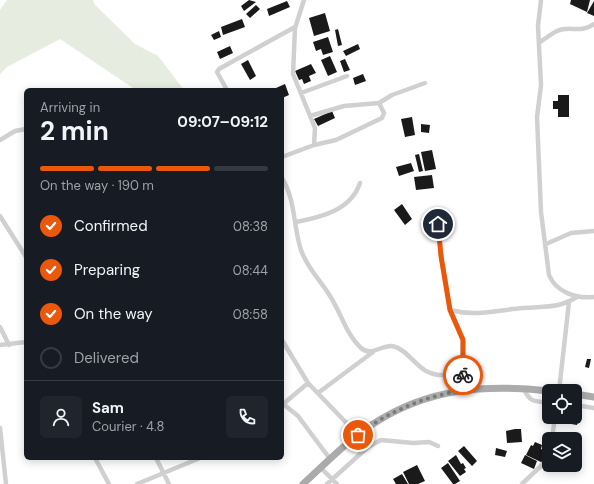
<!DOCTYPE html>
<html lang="en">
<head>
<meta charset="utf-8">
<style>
	body { margin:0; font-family:"DM Sans",sans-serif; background:#20242c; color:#f1f3f6; height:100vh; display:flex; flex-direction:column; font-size:15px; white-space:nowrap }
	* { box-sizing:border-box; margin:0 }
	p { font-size:13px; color:#9ea1a6 }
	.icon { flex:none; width:22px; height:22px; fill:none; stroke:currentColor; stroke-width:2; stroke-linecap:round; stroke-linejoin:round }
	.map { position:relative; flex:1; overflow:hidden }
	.details { position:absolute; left:24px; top:88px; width:260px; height:372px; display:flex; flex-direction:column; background:#171b24; border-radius:6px; box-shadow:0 2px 10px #0003 }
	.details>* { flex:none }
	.fabs { position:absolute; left:542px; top:384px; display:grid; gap:8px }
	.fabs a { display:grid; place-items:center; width:40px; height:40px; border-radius:6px; background:#171b24; box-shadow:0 2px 10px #0003; font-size:20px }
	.pin { position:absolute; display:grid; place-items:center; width:34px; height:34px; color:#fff; margin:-17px; border:2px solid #fff; border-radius:50%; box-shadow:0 1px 4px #0007 }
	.courier { position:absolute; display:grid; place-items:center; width:40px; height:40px; margin:-20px; border:3px solid #ea580c; border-radius:50%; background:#fff; color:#222; box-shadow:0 1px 5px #0007 }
	.summary em { font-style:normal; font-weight:700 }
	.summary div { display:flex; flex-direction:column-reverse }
	.summary { display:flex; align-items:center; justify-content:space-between; height:68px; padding:0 16px }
	h1 { font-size:26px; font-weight:700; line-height:30px }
	.bar { display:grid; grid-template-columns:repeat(4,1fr); gap:6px 4px; align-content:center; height:48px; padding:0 16px }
	.bar i { height:5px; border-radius:3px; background:#363941 }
	.bar .current { background:#ea580c }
	.bar p { grid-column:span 4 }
	.line { display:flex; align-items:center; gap:10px; padding:0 16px; border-top:1px solid #363941 }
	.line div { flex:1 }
	.round { display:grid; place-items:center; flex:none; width:42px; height:42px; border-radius:6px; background:#20242c }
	ol { padding:0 16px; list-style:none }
	li { display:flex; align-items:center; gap:12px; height:44px }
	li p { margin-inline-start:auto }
	li .icon { padding:4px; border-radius:50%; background:#ea580c; color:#fff; stroke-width:4 }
	li:last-child { color:#9ea1a6 }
	li i { width:22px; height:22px; border:2px solid #363941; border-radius:50% }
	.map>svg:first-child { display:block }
	.green { fill:#e6ecdf }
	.building { fill:#1a1a1a }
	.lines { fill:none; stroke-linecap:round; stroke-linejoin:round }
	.minor { stroke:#d0d0d0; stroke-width:4.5 }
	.primary { stroke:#ababab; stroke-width:7 }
	.done { stroke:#7a7a7a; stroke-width:4; stroke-dasharray:0 7.2 }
	.route { stroke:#ea580c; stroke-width:5 }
</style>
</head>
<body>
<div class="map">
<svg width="594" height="484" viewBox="0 0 594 484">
	<rect width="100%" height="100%" fill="#fff"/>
	<path class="green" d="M7 0H93L95 5 135 44 158 56 184 90H136L60 39 7 67 0 74V10Z"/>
	<path class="building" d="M249 0 256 2 244 11 241 6Z
		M571 0H590L587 12 570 4Z
		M287 1 290 7 269 16 267 9Z
		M594 1V16L587 13Z
		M256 5 260 9 250 18 246 14Z
		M325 13 330 31 314 36 309 18Z
		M242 19 245 27 223 35 221 27Z
		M338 29 342 45 338 46 335 30Z
		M219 31 221 37 214 40 211 35Z
		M328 37 333 52 323 55 321 49 316 51 313 42Z
		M358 44 360 49 346 56 343 51Z
		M230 46 233 53 220 59 217 52Z
		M330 56 337 72 328 76 321 60Z
		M345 59 350 70 344 72 340 61Z
		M248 60 256 76 250 80 241 64Z
		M311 64 316 73 309 76 311 81 304 84 302 79 299 80 295 71Z
		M363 74 366 81 355 85 353 78Z
		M285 84 289 95 282 98V90H277L276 88Z
		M558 95H569V117H558V109H553V101H558Z
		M332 111 335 118 318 126 314 119Z
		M412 117 415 135 405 137 401 119Z
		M421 124 430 125 429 133 421 132Z
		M432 150 436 169 425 171 421 152Z
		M419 154 423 171 419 172 415 155Z
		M411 163 414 171 399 176 396 167Z
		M432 175 434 188 416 190 414 177Z
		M402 204 412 219 405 225 394 210Z
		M587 359H591L589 368 585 367Z
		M561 417 578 418 577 425 560 422Z
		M515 429H521L522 442 507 443 506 431Z
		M535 442 542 445 541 449 548 452 543 463 526 455 531 445 533 446Z
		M464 446 477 461 472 466 458 451Z
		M496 448 507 451 505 457 495 455Z
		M456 455 461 464 463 463 466 468 464 469 466 472 460 476 448 461Z
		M525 455 537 461 534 469 521 463Z
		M448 463 460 481 455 484H453L441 468Z
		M417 465 425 481 418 484H409L403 472Z
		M402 474 408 484H396L393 479Z"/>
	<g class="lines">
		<path class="minor" d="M541 0 538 26 541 85 537 117 541 212 549 275C556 292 576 299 594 297
			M540 42C545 39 551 34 557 31 571 25 579 34 594 24
			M227 90 217 72 219 69 295 27
			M301 93 347 76
			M310 116 344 106 379 103 392 95 425 83
			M0 140 15 131 26 129
			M314 145 336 140 382 118 384 113 379 103
			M282 157 314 145 315 128 293 74 295 28 304 0
			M282 178C296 201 293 226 301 250 307 268 321 281 330 296 341 313 346 334 361 348 371 357 381 345 392 346 405 348 415 365 426 371 448 383 456 362 477 389
			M0 216 26 257
			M296 222C322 217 351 210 360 183
			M438 224 441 256 450 310 463 339 462 375
			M546 244 571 233 594 231
			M450 310C477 317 497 310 523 308 545 306 557 309 577 297
			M0 327 9 345
			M282 340 308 383 358 435
			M0 345 26 342
			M524 389C530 403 535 401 549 403
			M559 391 569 302
			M318 393 373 352
			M282 403 298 416 330 459
			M282 405 308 383
			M575 405 594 408
			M0 428 6 484
			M552 439 555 417
			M95 458 109 484
			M156 458 169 484
			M321 468 337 484
			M137 484 200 458
			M327 484 368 447 381 440 413 443 429 442 438 446
			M522 484 543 464 549 451"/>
		<path class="primary" d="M575 394 594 397
			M303 484C326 463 347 441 373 424 428 388 485 384 549 391"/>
	</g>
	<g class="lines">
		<path class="done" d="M358 435C393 408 433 393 476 389L469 379 463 375"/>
		<path class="route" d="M438 224 441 256 450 310 463 340V375"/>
	</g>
</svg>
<div class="fabs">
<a><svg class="icon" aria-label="locate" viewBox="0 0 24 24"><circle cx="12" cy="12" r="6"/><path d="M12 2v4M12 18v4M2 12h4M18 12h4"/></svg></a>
<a><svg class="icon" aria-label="layers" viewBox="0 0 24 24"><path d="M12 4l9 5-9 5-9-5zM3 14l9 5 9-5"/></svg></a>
</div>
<div class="pin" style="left:358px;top:435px;background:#ea580c"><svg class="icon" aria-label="bag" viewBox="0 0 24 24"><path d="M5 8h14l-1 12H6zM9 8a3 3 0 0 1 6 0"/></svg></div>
<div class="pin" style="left:438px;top:224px;background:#1f2937"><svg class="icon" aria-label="home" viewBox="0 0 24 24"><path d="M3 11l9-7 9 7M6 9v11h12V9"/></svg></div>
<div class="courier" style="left:463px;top:375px"><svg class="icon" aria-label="bike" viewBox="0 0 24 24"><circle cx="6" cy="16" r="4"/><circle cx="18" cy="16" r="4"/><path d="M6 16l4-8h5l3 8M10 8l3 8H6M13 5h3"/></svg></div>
<section class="details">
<div class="summary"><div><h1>2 min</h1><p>Arriving in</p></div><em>09:07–09:12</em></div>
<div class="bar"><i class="current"></i><i class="current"></i><i class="current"></i><i></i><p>On the way · 190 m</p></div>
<ol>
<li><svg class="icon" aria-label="check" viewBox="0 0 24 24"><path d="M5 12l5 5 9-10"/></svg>Confirmed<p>08:38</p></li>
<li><svg class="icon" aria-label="check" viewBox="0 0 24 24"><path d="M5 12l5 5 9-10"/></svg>Preparing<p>08:44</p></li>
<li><svg class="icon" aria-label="check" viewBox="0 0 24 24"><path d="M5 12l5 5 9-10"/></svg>On the way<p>08:58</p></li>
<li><i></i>Delivered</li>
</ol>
<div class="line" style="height:72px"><a class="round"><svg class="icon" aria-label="person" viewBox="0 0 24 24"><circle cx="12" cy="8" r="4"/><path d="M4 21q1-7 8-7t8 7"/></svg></a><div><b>Sam</b><p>Courier · 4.8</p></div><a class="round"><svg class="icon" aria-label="phone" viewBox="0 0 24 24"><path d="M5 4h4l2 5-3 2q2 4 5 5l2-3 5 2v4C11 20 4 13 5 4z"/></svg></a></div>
</section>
</div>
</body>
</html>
